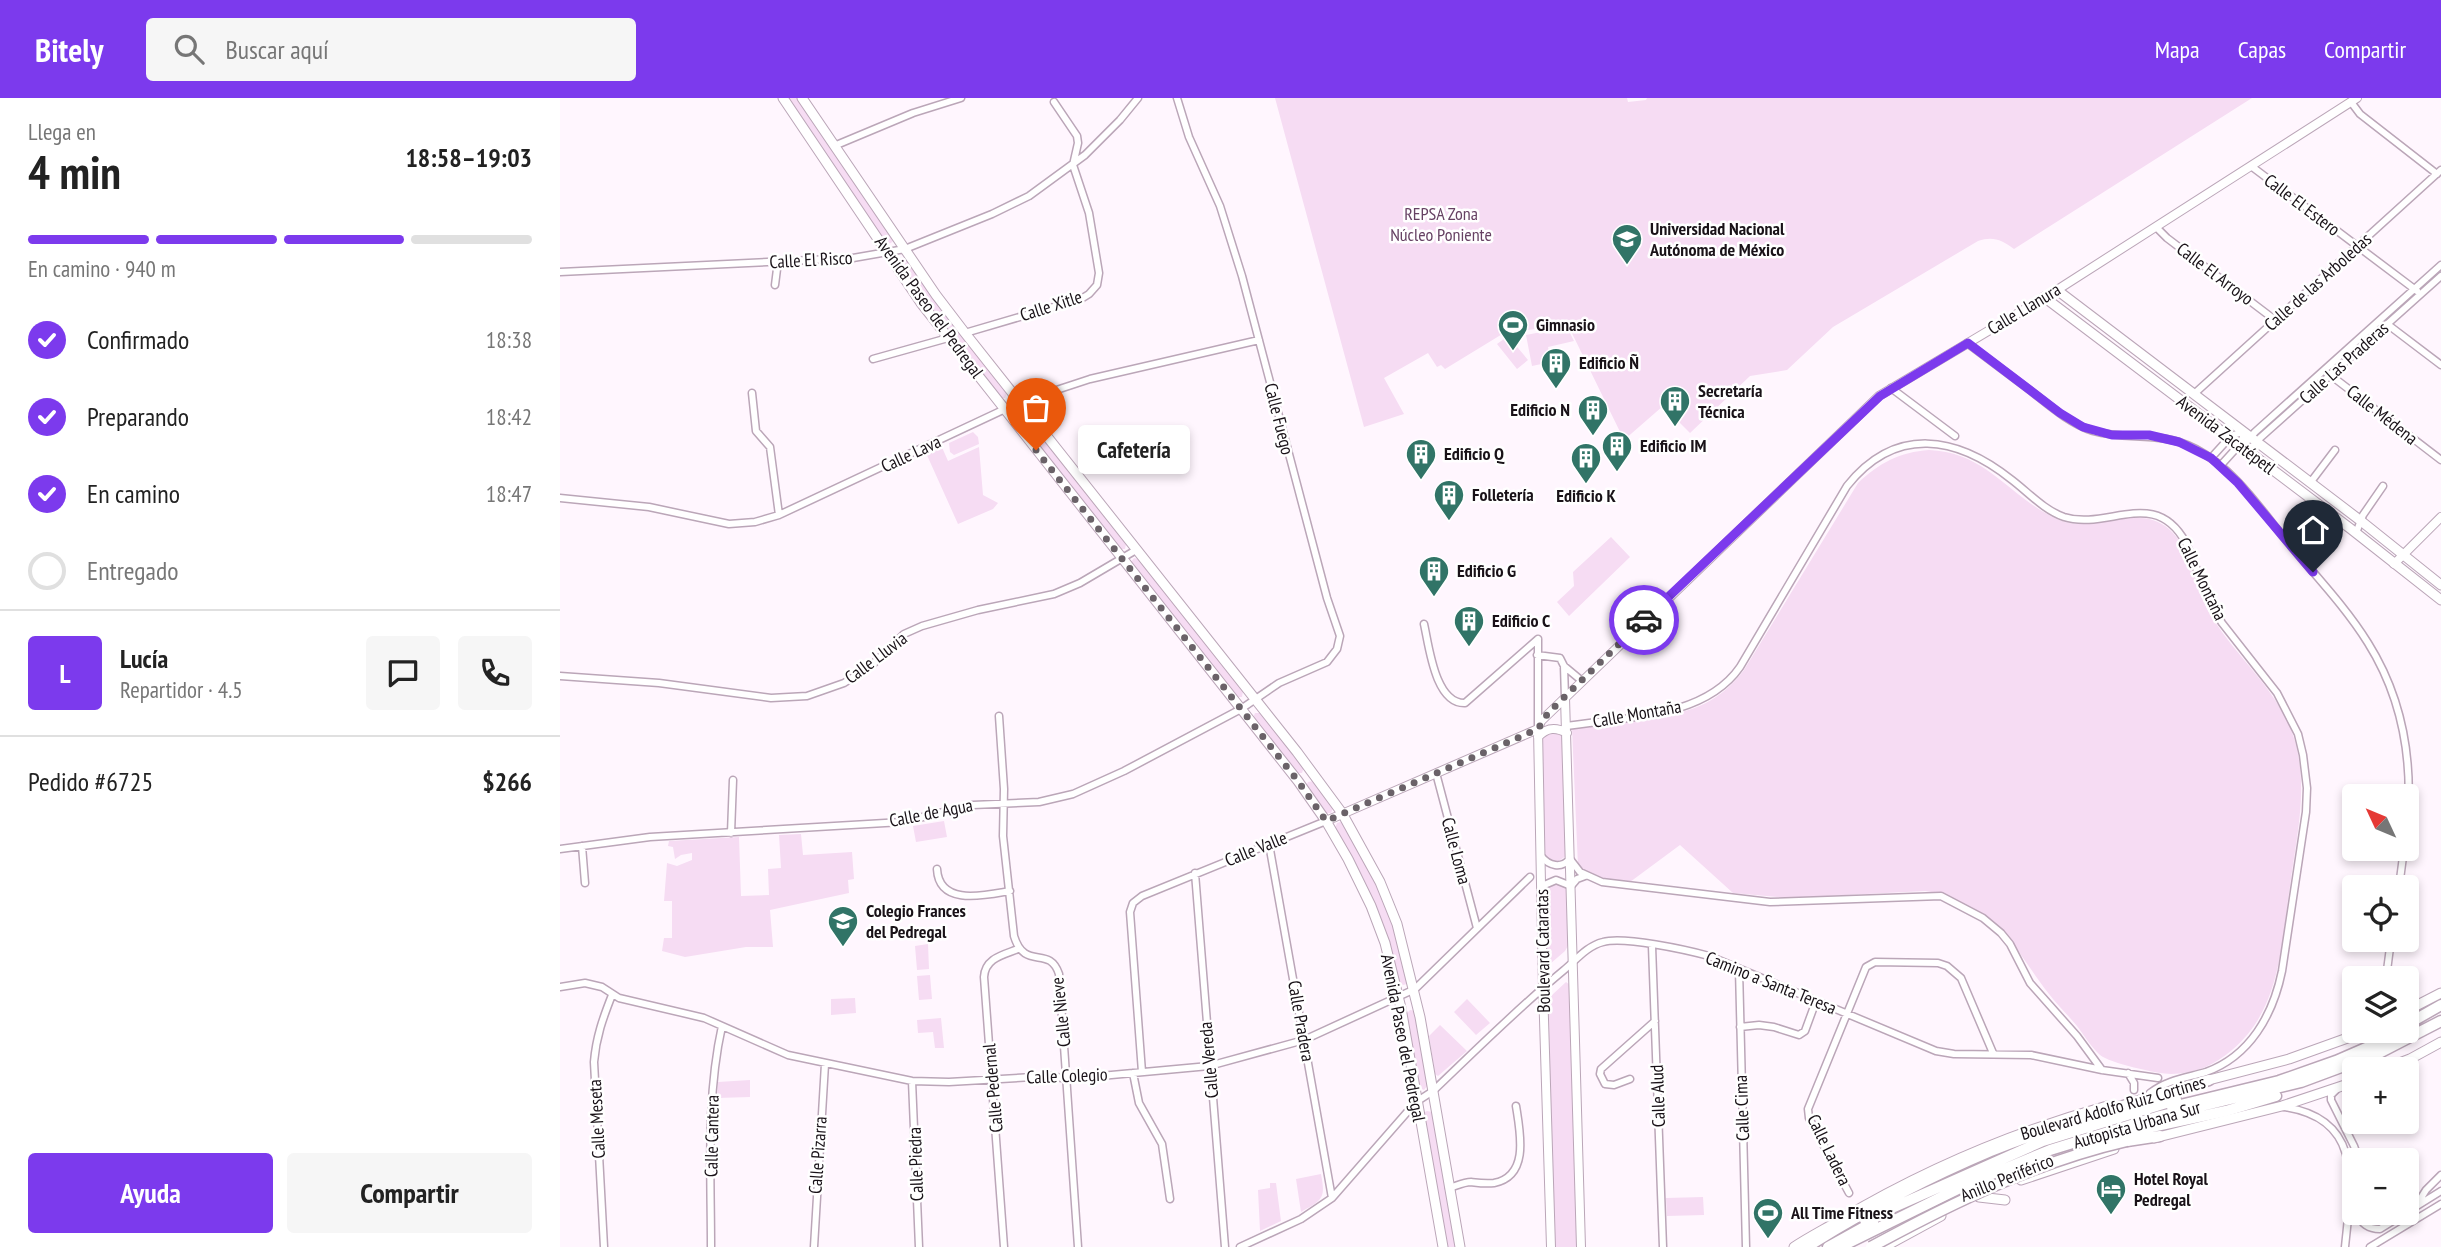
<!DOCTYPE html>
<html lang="es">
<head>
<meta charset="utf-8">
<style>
	body { margin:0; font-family:"PT Sans Narrow",sans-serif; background:#f6f6f6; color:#222; height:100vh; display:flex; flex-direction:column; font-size:26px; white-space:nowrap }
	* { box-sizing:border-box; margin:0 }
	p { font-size:23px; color:#767676 }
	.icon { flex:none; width:38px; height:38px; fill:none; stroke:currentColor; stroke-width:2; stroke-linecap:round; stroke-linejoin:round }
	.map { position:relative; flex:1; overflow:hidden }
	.panel { display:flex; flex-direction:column; background:#fff; width:560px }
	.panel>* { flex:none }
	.needle { width:46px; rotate:314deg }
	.fabs { position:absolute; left:1782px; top:686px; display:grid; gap:14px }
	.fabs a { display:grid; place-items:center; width:77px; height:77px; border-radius:7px; background:#fff; box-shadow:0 4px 10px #0003; font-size:35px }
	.pin { position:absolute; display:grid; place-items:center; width:60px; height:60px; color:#fff; margin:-72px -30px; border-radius:50% 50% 50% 0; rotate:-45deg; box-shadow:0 0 7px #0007 }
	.pin .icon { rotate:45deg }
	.courier { position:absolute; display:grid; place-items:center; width:70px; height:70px; margin:-35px; border:5px solid #7c3aed; border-radius:50%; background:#fff; color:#222; box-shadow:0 2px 9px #0007 }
	.bubble { position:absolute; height:49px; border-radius:7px; background:#fff; box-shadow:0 4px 10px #0003; font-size:23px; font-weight:700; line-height:49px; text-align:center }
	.overview em { font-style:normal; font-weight:700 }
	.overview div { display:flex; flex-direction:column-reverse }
	.overview { display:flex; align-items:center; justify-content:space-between; height:119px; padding:0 28px }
	h1 { font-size:46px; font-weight:700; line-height:52px }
	.bar { display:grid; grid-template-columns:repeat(4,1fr); gap:10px 7px; align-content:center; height:84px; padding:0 28px }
	.bar i { height:9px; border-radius:5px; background:#e0e0e0 }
	.bar .active { background:#7c3aed }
	.bar p { grid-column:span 4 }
	.line { display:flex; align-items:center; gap:18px; padding:0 28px; border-top:2px solid #e0e0e0 }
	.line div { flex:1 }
	.round { display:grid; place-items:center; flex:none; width:74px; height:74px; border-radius:7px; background:#f6f6f6 }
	ol { padding:0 28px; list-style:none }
	li { display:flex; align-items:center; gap:21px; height:77px }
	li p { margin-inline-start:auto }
	li .icon { padding:7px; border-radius:50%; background:#7c3aed; color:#fff; stroke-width:4 }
	li:last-child { color:#767676 }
	li i { width:38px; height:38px; border:4px solid #e0e0e0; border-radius:50% }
	.cta { display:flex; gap:14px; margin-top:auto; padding:14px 28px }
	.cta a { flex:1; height:80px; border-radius:7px; background:#7c3aed; color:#fff; font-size:28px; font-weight:700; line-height:80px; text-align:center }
	.cta a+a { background:#f6f6f6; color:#222 }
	header { display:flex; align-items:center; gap:42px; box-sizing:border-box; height:98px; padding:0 35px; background:#7c3aed; color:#fff }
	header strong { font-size:33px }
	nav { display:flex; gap:38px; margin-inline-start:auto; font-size:24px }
	.search { width:490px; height:63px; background:#f6f6f6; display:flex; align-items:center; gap:18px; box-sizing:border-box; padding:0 24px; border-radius:7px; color:#767676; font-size:26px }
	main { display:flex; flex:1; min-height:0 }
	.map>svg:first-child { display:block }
	.green { fill:#f6dcf3 }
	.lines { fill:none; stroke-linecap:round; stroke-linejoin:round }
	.minor-casing { stroke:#bba6b8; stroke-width:9 }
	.tertiary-casing { stroke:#bba6b8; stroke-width:10 }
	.secondary-casing { stroke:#bba6b8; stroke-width:11 }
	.motorway-casing { stroke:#bba6b8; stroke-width:13 }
	.minor { stroke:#fff; stroke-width:6 }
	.tertiary { stroke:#fff; stroke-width:8 }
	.secondary { stroke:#fff; stroke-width:9 }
	.motorway { stroke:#fff; stroke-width:10 }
	.motorway-bridge-casing { stroke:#bba6b8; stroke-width:13; stroke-linecap:butt }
	.motorway-bridge { stroke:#fff; stroke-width:10 }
	.done { stroke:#6a6268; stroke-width:7; stroke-dasharray:0 12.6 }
	.route { stroke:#7c3aed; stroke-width:9 }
	.labels { text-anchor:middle; stroke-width:5; stroke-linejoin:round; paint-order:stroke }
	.street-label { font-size:18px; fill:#191218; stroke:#fff }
	.park-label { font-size:18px; fill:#664163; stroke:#fff }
	.poi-label { font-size:18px; font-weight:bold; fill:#191218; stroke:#fff; text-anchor:start }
</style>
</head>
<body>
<header>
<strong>Bitely</strong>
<div class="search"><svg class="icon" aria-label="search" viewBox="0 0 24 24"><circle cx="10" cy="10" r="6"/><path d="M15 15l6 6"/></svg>Buscar aquí</div>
<nav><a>Mapa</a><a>Capas</a><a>Compartir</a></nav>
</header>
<main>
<section class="panel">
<div class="overview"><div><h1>4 min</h1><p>Llega en</p></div><em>18:58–19:03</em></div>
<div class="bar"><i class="active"></i><i class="active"></i><i class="active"></i><i></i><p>En camino · 940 m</p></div>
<ol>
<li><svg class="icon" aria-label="check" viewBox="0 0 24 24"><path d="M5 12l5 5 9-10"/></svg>Confirmado<p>18:38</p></li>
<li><svg class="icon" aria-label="check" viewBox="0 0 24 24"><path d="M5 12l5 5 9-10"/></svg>Preparando<p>18:42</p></li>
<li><svg class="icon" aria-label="check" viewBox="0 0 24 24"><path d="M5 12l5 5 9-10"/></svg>En camino<p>18:47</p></li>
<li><i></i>Entregado</li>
</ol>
<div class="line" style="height:126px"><b class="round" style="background:#7c3aed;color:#fff">L</b><div><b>Lucía</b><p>Repartidor · 4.5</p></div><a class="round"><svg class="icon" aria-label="chat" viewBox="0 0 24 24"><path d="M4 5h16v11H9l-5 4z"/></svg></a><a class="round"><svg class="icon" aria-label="phone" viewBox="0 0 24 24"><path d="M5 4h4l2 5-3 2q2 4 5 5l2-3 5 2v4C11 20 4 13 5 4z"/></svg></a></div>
<div class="line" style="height:91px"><div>Pedido #6725</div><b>$266</b></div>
<div class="cta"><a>Ayuda</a><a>Compartir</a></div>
</section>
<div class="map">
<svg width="1881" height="1149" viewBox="0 0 1881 1149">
	<rect width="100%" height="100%" fill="#fff6fe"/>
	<path class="green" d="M228 0H239L332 139 333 143 331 145 326 146Z
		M715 0H1067L1068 4 1086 2 1087 0H1692L1454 151C1442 142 1433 138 1418 143L1273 229 1227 272 1190 278 1130 335 1103 308 1064 342 1008 227 944 235 885 271 881 267 877 269 868 255 824 280 844 316 804 329Z
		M342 161 347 162 447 295 445 300H440L365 203 341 166Z
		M1007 229 1014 243 988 249 991 264 972 268 966 237Z
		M948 238 968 262 957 271 937 246Z
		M466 318 566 446 565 451H560L459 324 461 320Z
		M413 334 418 339 419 346 394 357 390 354 389 345Z
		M381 347 388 363 419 349 423 397 438 405 433 411 398 426 366 355Z
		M1369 352C1427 354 1450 400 1497 421 1533 438 1577 403 1609 431 1632 451 1634 489 1649 514 1675 560 1722 593 1736 647 1748 694 1736 741 1730 788 1721 846 1721 911 1672 952 1655 967 1634 976 1611 976 1598 976 1549 965 1540 957 1531 949 1524 937 1517 928 1508 917 1497 907 1489 896 1460 859 1446 824 1400 804 1388 799 1379 795 1365 793L1228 800 1173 795 1120 747 1070 784C1052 783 1031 782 1018 768L1012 631C1036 628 1060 623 1083 620 1127 616 1156 608 1184 572L1298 385C1319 365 1340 354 1369 352Z
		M1051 439 1070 459 1009 518 997 504 1014 488 1013 474Z
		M574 460 578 461 683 593 682 599H676L571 464Z
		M695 615H700L744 669 742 675H737L693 620Z
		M989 634 1003 635 1006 758 997 764 990 763 984 756 982 637Z
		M754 683 773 710 771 715H765L746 688 748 684Z
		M384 723 387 739 356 744 353 728Z
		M780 724 783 725 817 786 838 840 847 886 843 887 839 883C824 829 802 780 775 730L777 725Z
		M241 736 243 757 292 754 294 781 288 782 289 795 210 812 213 849H186L125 859 102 853 104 840H112V803H104L107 765 117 768 132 762V755L121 757 115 761 113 749 108 748 109 743 179 739 181 798 209 797 208 771 221 770 219 737Z
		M991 784 1007 788 1009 846 1005 853 990 866 987 864 986 791Z
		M368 846 369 871 357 872 355 848Z
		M370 877 372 901 359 902 357 878Z
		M1006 884 1010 887 1017 1149H993L986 907 992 897Z
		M295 900 296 915 271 917V901Z
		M907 901 930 925 916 937 894 914Z
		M850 912 855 913 868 987 864 992 860 990 845 917Z
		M381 920 384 950H375L373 934 358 935 357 922Z
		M880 927 907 953 878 978 875 976 869 938Z
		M190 982V999L157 1000 158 984Z
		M867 1013 872 1014 897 1149H886L863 1015Z
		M761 1076C766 1101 762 1102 741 1114L736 1081Z
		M710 1085H716L721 1123 700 1133 698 1092 710 1090Z
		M1143 1099 1144 1117 1107 1118 1106 1100Z"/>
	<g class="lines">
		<g class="minor-casing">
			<path id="minor" d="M1791 4 1800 16 1877 76
				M274 48 353 15 401 0
				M1691 68 1857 193
				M1596 129 1607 140 1715 222
				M0 174 293 160 345 151 432 116 469 98 525 57 560 22 578 0
				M215 187 218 163
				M1827 226 1881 267
				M405 235 521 201 529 196 537 187 539 175 529 115 513 67 518 45 517 38 494 4
				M1407 245C1428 261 1450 277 1471 293 1490 308 1509 325 1533 333 1569 343 1600 332 1636 351 1674 371 1699 409 1725 441 1753 475 1785 508 1808 545 1845 604 1854 671 1846 738
				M313 261 388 240
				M1769 276 1881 362
				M1331 290 1395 338
				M192 295 196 333 210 349 219 417
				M1634 296 1881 72
				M1682 349 1695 334 1881 167
				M1688 354 1700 340 1881 178
				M1651 360 1671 338 1682 334
				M1661 367 1681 345 1684 335
				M1750 385 1775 352
				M0 400 89 409 169 426 195 424 219 417 460 304 530 281 699 242
				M1796 435 1803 417 1823 388
				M864 526C869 548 875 606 905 605L978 541
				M977 557 1000 560 1004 568 1022 583
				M1004 568 1005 600
				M0 578 99 585 211 600 247 598 284 585 311 568 344 536 362 528 418 512 494 496 520 485 576 452
				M439 618 444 691 443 738 454 838C465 874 489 846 499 876L518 1149
				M1006 628C1064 619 1144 621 1180 569L1287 388C1336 327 1397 338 1452 382 1469 395 1484 412 1504 419 1548 433 1595 388 1626 445L1652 509 1662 525 1717 595 1738 636 1743 657 1747 690 1746 714 1722 873C1713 917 1690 958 1646 974 1625 980 1607 982 1590 995
				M978 630V541
				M876 675 917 830
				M171 735 173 682
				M709 746 772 1100
				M22 748 25 785
				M0 751 90 739 342 724 413 707 479 704 513 696 564 673 681 611 719 585 767 564 777 551 780 538 767 500 682 178 660 108 629 39 617 0
				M981 758C989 768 1001 771 1010 761L1020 774 1042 784 1210 804 1381 798 1423 820 1441 835 1450 846 1470 885 1517 938 1542 972
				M377 771C379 809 426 797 450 793
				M635 775 665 1149
				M982 788 996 782 1011 788 1017 781 1025 778
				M1839 789 1844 751
				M1092 848 1103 1149
				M1179 871 1186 1149
				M1826 880 1831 842
				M0 889 25 885 42 889 59 900 144 920 228 957 352 983 389 984 490 978 508 981 649 968 744 942 855 891 970 779
				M1180 929 1199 927 1214 929 1239 937 1245 933 1256 903
				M582 974 570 814 573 805 582 798 766 723
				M573 975 579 1005 602 1046 610 1101
				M1568 975 1574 985V992
				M1070 981 1054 987 1045 986 1040 976 1041 971 1095 923
				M352 983 359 1149
				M1776 992 1771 997V1002L1794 1048 1799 1062
				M1724 1009C1805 1021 1791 1088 1785 1149
				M889 1090C896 1088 904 1084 911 1084 919 1085 926 1086 934 1085 970 1078 960 1034 956 1008
				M1289 1095 1249 1020 1248 1011 1306 869 1315 864 1378 865 1387 868 1401 880 1433 955
				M1856 1108 1866 1092 1881 1077
				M1799 1115C1800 1126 1809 1131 1820 1131L1881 1093
				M44 1149 34 964C36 939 43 920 52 897
				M151 1149C151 1076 146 1000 162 928
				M254 1149 265 966
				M444 1149 424 879C425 860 443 857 458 851
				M680 1149 741 1121 772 1100 856 1004 873 993C916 952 958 910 1004 872 1016 862 1027 848 1043 844 1064 838 1127 852 1149 858L1376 953 1394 956 1471 957 1542 972 1598 980
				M1810 1149 1881 1106"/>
		</g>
		<g class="tertiary-casing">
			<path id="tertiary" d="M1834 466 1881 419
				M1005 600 1021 1149
				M978 639C987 629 996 629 1007 635
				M766 723 978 631
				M991 1149 983 889 978 631 981 623 1319 298 1497 192 1797 0"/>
		</g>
		<g class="secondary-casing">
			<path id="secondary" d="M223 0 361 205 738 683 766 723 788 761 811 808 825 845 841 910 883 1149
				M242 0 376 197 405 235 737 654 782 715 820 784 837 826 860 919 900 1149
				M1497 192 1801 423 1881 487
				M1484 199 1791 431 1881 502
				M1846 913 1881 895
				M1824 971 1850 961 1881 944
				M1645 983 1729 961 1807 933
				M1594 1040 1722 1008 1794 984
				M1461 1082 1554 1051
				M1419 1099 1445 1102
				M1234 1149C1249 1139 1265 1131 1280 1122 1364 1072 1454 1034 1547 1008
				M1324 1149 1381 1118"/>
		</g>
		<g class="motorway-casing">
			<path id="motorway" d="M1846 927 1881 907
				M1612 1009 1719 983 1776 963 1845 933
				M1568 1034 1666 1013 1716 998
				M1567 1043 1600 1038
				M1305 1122 1483 1043 1616 1002
				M1247 1149C1306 1112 1367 1080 1431 1053 1502 1024 1576 1005 1649 982
				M1268 1149 1313 1124
				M1280 1149 1406 1087 1490 1052 1600 1018 1741 984 1819 955 1881 923"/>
		</g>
		<use href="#minor" class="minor"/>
		<use href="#tertiary" class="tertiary"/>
		<use href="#secondary" class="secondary"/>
		<use href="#motorway" class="motorway"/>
		<g class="motorway-bridge-casing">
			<path id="motorway-bridge" d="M1311 1149C1392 1105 1476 1064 1567 1043"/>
		</g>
		<use href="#motorway-bridge" class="motorway-bridge"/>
	</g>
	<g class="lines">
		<path class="done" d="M476 352 738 683 766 723 978 631 988 615 1084 522"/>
		<path class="route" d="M1084 522 1320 298 1408 245 1500 315 1523 329 1552 337H1589L1619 344 1651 360 1678 385 1753 474"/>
	</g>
	<defs>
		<g id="university-pin" transform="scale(1.575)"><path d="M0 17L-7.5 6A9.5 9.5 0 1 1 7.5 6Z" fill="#317467" stroke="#fff"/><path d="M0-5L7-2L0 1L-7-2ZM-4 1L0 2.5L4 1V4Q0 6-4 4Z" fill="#fff"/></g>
		<g id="stadium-pin" transform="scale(1.575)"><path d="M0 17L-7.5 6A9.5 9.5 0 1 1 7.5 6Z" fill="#317467" stroke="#fff"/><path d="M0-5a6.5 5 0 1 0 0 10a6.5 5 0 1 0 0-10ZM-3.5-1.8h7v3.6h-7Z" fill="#fff"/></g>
		<g id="building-pin" transform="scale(1.575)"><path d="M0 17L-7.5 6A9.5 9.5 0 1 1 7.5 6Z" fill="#317467" stroke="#fff"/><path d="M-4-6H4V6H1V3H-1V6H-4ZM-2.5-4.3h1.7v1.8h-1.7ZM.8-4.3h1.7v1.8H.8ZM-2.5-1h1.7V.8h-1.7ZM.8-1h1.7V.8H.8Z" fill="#fff"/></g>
		<g id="school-pin" transform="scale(1.575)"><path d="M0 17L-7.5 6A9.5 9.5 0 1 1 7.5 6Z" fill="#317467" stroke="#fff"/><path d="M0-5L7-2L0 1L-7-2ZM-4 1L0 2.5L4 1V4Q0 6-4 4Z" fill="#fff"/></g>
		<g id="hotel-pin" transform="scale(1.575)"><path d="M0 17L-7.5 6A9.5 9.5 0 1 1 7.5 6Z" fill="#317467" stroke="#fff"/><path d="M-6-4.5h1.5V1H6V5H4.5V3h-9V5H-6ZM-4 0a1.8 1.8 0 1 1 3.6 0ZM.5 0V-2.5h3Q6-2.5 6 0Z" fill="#fff"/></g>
	</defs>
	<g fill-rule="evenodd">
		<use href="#university-pin" x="1067" y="141"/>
		<use href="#stadium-pin" x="953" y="227"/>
		<use href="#building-pin" x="996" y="265"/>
		<use href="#building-pin" x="1115" y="303"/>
		<use href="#building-pin" x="1033" y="312"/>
		<use href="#building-pin" x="1057" y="348"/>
		<use href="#building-pin" x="861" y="356"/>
		<use href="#building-pin" x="1026" y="360"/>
		<use href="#building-pin" x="889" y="397"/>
		<use href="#building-pin" x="874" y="473"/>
		<use href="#building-pin" x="909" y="523"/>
		<use href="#school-pin" x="283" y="823"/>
		<use href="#hotel-pin" x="1551" y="1091"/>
		<use href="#stadium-pin" x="1208" y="1115"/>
	</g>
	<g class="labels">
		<g class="street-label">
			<text transform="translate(1742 107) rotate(37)" y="6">Calle El Estero</text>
			<text transform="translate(251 162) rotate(-3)" y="6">Calle El Risco</text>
			<text transform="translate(1655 176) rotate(37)" y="6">Calle El Arroyo</text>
			<text transform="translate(1758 184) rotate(-42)" y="6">Calle de las Arboledas</text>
			<text transform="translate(491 208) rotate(-18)" y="6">Calle Xitle</text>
			<text transform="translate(369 209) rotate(54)" y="6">Avenida Paseo del Pedregal</text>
			<text transform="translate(1464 211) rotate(-31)" y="6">Calle Llanura</text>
			<text transform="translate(1784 265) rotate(-42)" y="6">Calle Las Praderas</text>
			<text transform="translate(1822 317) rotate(38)" y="6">Calle Médena</text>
			<text transform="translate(719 321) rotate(76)" y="6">Calle Fuego</text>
			<text transform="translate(1666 337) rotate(37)" y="6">Avenida Zacatépetl</text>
			<text transform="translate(351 356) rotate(-25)" y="6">Calle Lava</text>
			<text transform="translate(1642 481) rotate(64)" y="6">Calle Montaña</text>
			<text transform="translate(316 560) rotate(-37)" y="6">Calle Lluvia</text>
			<text transform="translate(1077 616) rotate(-10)" y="6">Calle Montaña</text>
			<text transform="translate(371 715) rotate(-11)" y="6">Calle de Agua</text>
			<text transform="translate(696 751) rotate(-22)" y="6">Calle Valle</text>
			<text transform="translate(896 753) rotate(75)" y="6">Calle Loma</text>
			<text transform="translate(983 853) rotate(-91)" y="6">Boulevard Cataratas</text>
			<text transform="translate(1211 885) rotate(22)" y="6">Camino a Santa Teresa</text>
			<text transform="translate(501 914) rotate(-96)" y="6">Calle Nieve</text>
			<text transform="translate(741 923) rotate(80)" y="6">Calle Pradera</text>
			<text transform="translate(843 940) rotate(79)" y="6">Avenida Paseo del Pedregal</text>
			<text transform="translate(649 962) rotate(-95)" y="6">Calle Vereda</text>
			<text transform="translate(507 978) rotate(-2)" y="6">Calle Colegio</text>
			<text transform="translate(433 990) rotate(-95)" y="6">Calle Pedernal</text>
			<text transform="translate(1098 998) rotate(-92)" y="6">Calle Alud</text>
			<text transform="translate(1182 1010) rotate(-92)" y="6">Calle Cima</text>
			<text transform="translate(1553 1010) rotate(-16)" y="6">Boulevard Adolfo Ruiz Cortines</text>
			<text transform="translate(37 1021) rotate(-93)" y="6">Calle Meseta</text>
			<text transform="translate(1577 1027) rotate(-16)" y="6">Autopista Urbana Sur</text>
			<text transform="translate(152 1038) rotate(-89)" y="6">Calle Cantera</text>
			<text transform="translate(1269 1052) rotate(64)" y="6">Calle Ladera</text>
			<text transform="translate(258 1057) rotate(-86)" y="6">Calle Pizarra</text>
			<text transform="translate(356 1066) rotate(-92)" y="6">Calle Piedra</text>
			<text transform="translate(1447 1080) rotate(-22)" y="6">Anillo Periférico</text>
		</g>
		<g class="park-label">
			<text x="881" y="122">REPSA Zona<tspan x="881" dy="21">Núcleo Poniente</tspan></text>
		</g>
		<g class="poi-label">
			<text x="1090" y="137">Universidad Nacional<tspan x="1090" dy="21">Autónoma de México</tspan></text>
			<text x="976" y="233">Gimnasio</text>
			<text x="1019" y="271">Edificio Ñ</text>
			<text x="1138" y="299">Secretaría<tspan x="1138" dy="21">Técnica</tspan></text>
			<text x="1010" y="318" text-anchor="end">Edificio N</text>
			<text x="1080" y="354">Edificio IM</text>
			<text x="884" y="362">Edificio Q</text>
			<text x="912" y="403">Folletería</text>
			<text x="1026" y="404" text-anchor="middle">Edificio K</text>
			<text x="897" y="479">Edificio G</text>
			<text x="932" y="529">Edificio C</text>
			<text x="306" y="819">Colegio Frances<tspan x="306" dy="21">del Pedregal</tspan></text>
			<text x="1574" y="1087">Hotel Royal<tspan x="1574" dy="21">Pedregal</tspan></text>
			<text x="1231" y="1121">All Time Fitness</text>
		</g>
	</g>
</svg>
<div class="fabs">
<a><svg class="needle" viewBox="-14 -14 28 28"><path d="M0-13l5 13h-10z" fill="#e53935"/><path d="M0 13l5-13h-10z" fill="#767676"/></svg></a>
<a><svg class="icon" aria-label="locate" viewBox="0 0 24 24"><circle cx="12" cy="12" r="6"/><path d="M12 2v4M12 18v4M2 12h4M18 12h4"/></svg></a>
<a><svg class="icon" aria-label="layers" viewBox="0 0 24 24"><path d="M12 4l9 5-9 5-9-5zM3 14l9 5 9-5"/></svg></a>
<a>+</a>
<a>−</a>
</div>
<div class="pin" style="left:476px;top:352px;background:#ea580c"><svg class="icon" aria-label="bag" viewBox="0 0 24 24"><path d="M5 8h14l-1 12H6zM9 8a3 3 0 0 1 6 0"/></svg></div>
<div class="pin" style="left:1753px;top:474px;background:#1f2937"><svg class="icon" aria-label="home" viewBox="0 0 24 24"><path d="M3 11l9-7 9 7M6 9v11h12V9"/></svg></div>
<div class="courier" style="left:1084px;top:522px"><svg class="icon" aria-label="car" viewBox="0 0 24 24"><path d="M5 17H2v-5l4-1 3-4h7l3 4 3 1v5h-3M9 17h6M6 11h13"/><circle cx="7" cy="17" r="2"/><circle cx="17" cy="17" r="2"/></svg></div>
<div class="bubble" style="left:518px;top:327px;width:112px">Cafetería</div>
</div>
</main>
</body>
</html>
